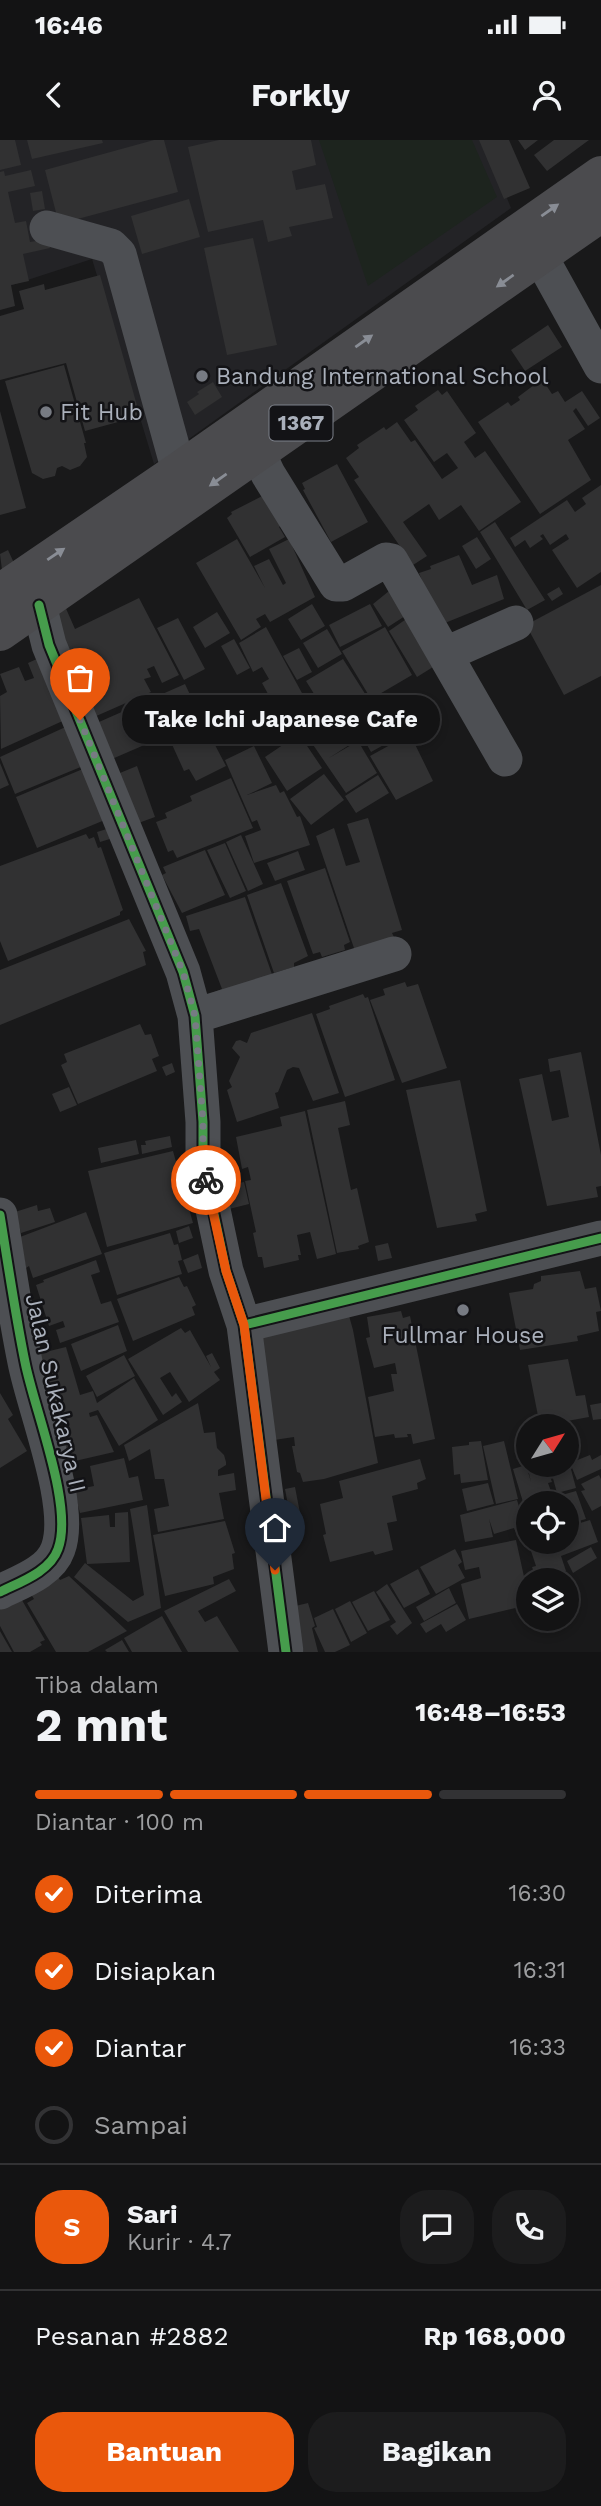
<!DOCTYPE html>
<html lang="id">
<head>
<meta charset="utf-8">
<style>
	body { margin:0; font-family:"Work Sans",sans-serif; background:#1c1c1d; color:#f1f3f6; height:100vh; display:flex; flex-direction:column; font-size:26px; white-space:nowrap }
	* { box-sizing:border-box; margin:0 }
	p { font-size:23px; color:#9d9ea0 }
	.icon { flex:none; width:38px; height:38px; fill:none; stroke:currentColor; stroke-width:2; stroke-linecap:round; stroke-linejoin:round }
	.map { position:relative; height:1512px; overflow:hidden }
	.panel { display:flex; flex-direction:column; background:#131314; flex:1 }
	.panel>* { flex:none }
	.needle { width:46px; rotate:53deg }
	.buttons { position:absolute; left:516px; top:1274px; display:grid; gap:14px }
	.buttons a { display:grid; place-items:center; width:63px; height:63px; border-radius:50%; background:#131314; box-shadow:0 4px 10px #0003,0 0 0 2px #323234; font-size:35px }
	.pin { position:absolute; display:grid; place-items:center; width:60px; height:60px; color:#fff; margin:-72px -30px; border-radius:50% 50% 50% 0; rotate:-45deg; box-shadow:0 0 7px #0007 }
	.pin .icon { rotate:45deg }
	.courier { position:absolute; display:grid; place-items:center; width:70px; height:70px; margin:-35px; border:5px solid #ea580c; border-radius:50%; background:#fff; color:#222; box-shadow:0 2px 9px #0007 }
	.bubble { position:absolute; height:49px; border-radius:24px; background:#131314; box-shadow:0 4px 10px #0003,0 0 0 2px #323234; font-size:23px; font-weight:700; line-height:49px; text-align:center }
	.headline em { font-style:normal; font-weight:700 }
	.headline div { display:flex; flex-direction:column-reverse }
	.headline { display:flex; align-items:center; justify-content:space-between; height:119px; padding:0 35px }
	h1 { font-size:46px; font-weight:700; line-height:52px }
	.bar { display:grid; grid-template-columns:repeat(4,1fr); gap:10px 7px; align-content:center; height:84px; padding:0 35px }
	.bar i { height:9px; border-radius:5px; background:#323234 }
	.bar .current { background:#ea580c }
	.bar p { grid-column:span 4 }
	.line { display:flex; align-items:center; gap:18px; padding:0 35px; border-top:2px solid #323234 }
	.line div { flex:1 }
	.round { display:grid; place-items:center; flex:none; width:74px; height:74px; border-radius:28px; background:#1c1c1d }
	ol { padding:0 35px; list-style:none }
	li { display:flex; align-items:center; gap:21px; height:77px }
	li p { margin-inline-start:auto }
	li .icon { padding:7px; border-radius:50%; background:#ea580c; color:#fff; stroke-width:4 }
	li:last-child { color:#9d9ea0 }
	li i { width:38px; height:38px; border:4px solid #323234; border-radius:50% }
	.action { display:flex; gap:14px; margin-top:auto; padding:14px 35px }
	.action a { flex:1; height:80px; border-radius:28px; background:#ea580c; color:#fff; font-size:28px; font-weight:700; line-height:80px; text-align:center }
	.action a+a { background:#1c1c1d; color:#f1f3f6 }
	.status { display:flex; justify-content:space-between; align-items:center; height:49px; padding:0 35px; background:#131314; direction:ltr }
	.status svg { height:19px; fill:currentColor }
	header { display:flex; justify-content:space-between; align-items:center; height:91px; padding:0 35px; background:#131314; font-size:32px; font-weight:700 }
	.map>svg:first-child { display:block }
	.built { fill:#232326 }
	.green { fill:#1d241e }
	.building { fill:#313132 }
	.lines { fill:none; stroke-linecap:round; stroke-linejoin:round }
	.minor { stroke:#4d4f53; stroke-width:35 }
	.major { stroke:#4b4b4e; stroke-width:38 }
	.cycleway-casing { stroke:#131316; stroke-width:13 }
	.cycleway { stroke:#469c4c; stroke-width:9 }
	.oneway { fill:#898d95 }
	.done { stroke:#777b83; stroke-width:7; stroke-dasharray:0 12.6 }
	.route { stroke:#ea580c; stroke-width:9 }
	.poi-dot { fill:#777b83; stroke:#131316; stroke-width:2.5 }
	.labels { text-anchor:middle; stroke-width:5; stroke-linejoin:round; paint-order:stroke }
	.shield { fill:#131316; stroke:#7d818a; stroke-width:2 }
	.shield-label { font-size:21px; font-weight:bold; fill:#aab0bb }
	.poi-label { font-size:23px; fill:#aab0bb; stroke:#131316; text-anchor:start }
	.street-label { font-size:23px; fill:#aab0bb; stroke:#131316 }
</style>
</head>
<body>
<div class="status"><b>16:46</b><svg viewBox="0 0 49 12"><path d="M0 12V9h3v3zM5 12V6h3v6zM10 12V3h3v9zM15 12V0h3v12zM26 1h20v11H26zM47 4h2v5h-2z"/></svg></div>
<header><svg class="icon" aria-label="back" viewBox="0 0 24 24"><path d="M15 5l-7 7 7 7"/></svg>Forkly<svg class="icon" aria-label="person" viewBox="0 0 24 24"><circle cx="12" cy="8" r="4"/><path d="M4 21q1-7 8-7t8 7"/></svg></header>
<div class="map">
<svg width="601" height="1512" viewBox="0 0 601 1512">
	<rect width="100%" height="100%" fill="#19191a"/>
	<path class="built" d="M0 0H483L511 68 154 324 92 119 0 149Z"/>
	<path class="green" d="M319 0H472L497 57 368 146Z"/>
	<path class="building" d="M0 0H15L21 25 0 30Z
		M27 0H102L103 3 32 19Z
		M154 0H164L178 52 59 84 45 30Z
		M219 0H311L316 25 292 31 296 50 325 44 333 78 289 87 292 96 268 102 263 80 208 92 188 7Z
		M479 0H509L530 48 504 59Z
		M518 0H538L525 10Z
		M554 0H589L547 31 534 15Z
		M31 30 35 46 8 52 15 83 26 81 30 102 48 99 50 108 23 114 29 141 11 145 15 166 0 170V32L4 31 5 36Z
		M42 51 45 69 33 71 30 53Z
		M189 59 200 97 142 114 131 76Z
		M253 98 277 205 227 215 204 108Z
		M100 135 140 276 85 291 66 223 0 240V176L24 169 19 151 44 144 45 150Z
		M548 185 562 207 525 231 511 210Z
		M64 225 86 303H84L87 317 80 326 70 330 62 326 57 328 55 336 43 339 32 333 5 241Z
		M542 239 552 254 558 251 565 262 582 251 600 278 588 286 576 268 573 271 585 289 568 300 591 340 540 374 478 282 508 262 511 266 520 260 518 257Z
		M213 242 222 257 195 275 187 262 199 254 197 252Z
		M438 250 442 255 447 251 476 293 464 302 475 318 485 311 521 362 479 391 461 365 439 380 429 364 403 382 427 416 413 425 354 340 359 337 346 318 359 308 357 305 384 287 386 290 397 282 411 302 415 300 442 339 458 328 447 313 434 322 404 280 418 270 415 266Z
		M0 271 26 368 0 375Z
		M337 324 368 382 331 402 303 350 305 349 302 343Z
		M601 345V432L577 448 552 410 569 399 566 394 550 405 543 394 540 396 543 399 530 408 525 400 515 407 510 398 567 360 575 372 586 364 582 358Z
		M272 351 283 384 279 387 285 397 250 417 227 378 232 374 231 372Z
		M495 382 545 460 527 470 480 392Z
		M477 397 491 419 476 429 462 406Z
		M237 399 265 448 254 426 269 419 283 445 286 443 269 409 289 399 315 457 270 482 265 474 256 479 261 487 241 500 196 423Z
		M8 410 14 423 2 430 0 414Z
		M459 415 472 445 497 435 504 459 440 485 419 433 431 429 430 426Z
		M601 445V536L564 555 526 485Z
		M394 447 405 476 388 487 373 464Z
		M559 447 563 454 552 461 547 454Z
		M139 458 179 535 162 543 154 526 147 529 151 537 144 539 151 552 94 577 87 563 105 556 101 546 97 547 98 550 83 556 48 470 64 464 75 489Z
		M312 464 325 486 301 500 288 479Z
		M370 464 382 486 340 507 329 485Z
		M217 472 230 493 205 508 193 487Z
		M412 475 441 522 417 537 389 491Z
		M178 478 205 529 184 540 157 488Z
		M266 487 315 577 305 582 300 571 283 581 262 543 269 539 262 527 253 532 239 503Z
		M385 487 412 535 371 559 342 511Z
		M327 489 342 514 318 528 303 503Z
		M234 499 250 528 237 535 221 506Z
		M299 508 312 532 297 540 283 516Z
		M39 518 67 579 1 609 0 556 7 552 0 534 19 527 25 541 34 538 28 523Z
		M343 519 369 560 344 575 338 566 326 573 306 541Z
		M185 544 202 580 112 619 99 582Z
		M387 556 407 592 371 612 358 589 354 591 347 578Z
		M339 572 357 600 329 618 358 601 377 633 346 653 305 593Z
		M203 582 226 626 196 641 189 629 184 631 170 600Z
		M72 584 88 624 15 654 0 617Z
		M299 594 322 628 287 651 265 617Z
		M410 594 433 641 396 660 370 616Z
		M254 606 272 643 247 655 276 645 280 653 284 651 297 677 300 676 310 705 254 723 245 696 261 690 257 680 252 682 225 620Z
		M0 623 9 645 0 649Z
		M90 626 112 677 37 708 16 657Z
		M137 626 155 677 133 685 115 635Z
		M324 634 344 660 311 685 290 659Z
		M378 635 389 653 356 673 345 656Z
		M231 638 253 688 177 718 173 710 168 712 156 682 167 678 165 673 192 661 190 656Z
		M368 678 402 790 392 793 396 801 356 814 316 696 334 688 346 726 360 722 347 684Z
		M110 688 113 698 100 702 97 692Z
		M86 694 89 699 94 697 98 708 101 707 123 770 120 772V775L8 821 0 801V726Z
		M241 695 263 744 248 751 226 702Z
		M225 703 246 751 230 758 207 710Z
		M205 710 225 755 182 773 162 735 166 733 163 727Z
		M298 711 305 730 275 741 267 723Z
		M325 728 350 802 344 805 345 810 322 817 320 812 313 814 287 741Z
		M281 743 308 816 294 823V827L274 833 247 755Z
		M245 757 275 843 210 854 222 849 199 789 190 791 186 776Z
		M129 779 146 811 143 812 146 825 0 885V830Z
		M405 842 407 847 418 844 447 928 402 943 370 860 385 855 383 849Z
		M363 854 365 858 368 857 395 940 345 957 316 874 330 869 329 866Z
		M312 873 339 953 313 961 299 928 293 927 287 930 278 952 275 953 279 968 237 982 227 950 232 947 229 941 240 917 232 908 236 901 240 900 247 903 251 893Z
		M140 884 145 895 151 894 159 916 152 919 157 931 78 964 61 925 67 922 64 914Z
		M581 912 601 1015V1046L596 1047 598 1057 547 1066 519 939 542 934 552 981 569 977 560 930 550 932 548 919Z
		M172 923 175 932 166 936 162 927Z
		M460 940 487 1071 475 1074 477 1081 437 1088 406 950Z
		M69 947 77 965 60 972 52 954Z
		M345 961 350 985 338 988 351 1050 357 1048 369 1102 358 1106 359 1109 337 1113 307 970Z
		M305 971 336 1114 317 1119 310 1092 297 1095 301 1115H298L299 1120 264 1128 262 1117H258L253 1093 256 1092 245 1041 251 1040 248 1027 242 1029 236 997 282 986 280 977Z
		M170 996 172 1007 142 1014 141 1005H146L145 1001Z
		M136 1000 139 1014 101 1023 98 1008Z
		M173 1011 193 1083 107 1107 88 1031Z
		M244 1042 249 1064 229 1069 223 1046Z
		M37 1065 38 1071 50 1068 55 1082 21 1093 15 1072Z
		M86 1072 102 1114 33 1138 29 1126 26 1128 20 1097Z
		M189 1086 193 1098 179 1103 176 1091Z
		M170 1093 174 1105 178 1104 182 1120 178 1121 182 1134 117 1155 104 1113Z
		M388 1103 392 1118 378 1121 375 1106Z
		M198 1114 202 1128 188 1133 183 1120Z
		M96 1120 100 1132 91 1135 101 1164 111 1161 119 1182 60 1203 56 1190 65 1187 63 1181 49 1186 36 1145 44 1142 43 1140Z
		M580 1131 585 1149 596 1147 601 1171 596 1172 599 1191 577 1196 578 1201 520 1210 509 1153 533 1149 534 1144 541 1141V1136Z
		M179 1137 184 1147 187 1146 196 1165 192 1167 195 1175 133 1201 117 1159Z
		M346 1165 353 1190 378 1323 324 1339 303 1342 300 1333 297 1332 292 1306H295L294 1297 274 1300 259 1199Z
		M401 1171 403 1178 410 1176 435 1299 413 1304 411 1294H407L408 1297 395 1298 394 1294 375 1297 368 1257 394 1251 391 1234H397L395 1223 374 1228 366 1198 370 1197 367 1177Z
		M118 1185 127 1211 81 1231 71 1204Z
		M181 1188 185 1193 190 1190 211 1227 206 1216 212 1213 220 1228 214 1232 220 1240 189 1262 170 1232 160 1238 172 1257 176 1253 182 1262 163 1275 128 1219Z
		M66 1207 80 1255 93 1251 97 1263 134 1238 158 1280 119 1306 98 1270 89 1273 90 1277 97 1275 114 1312 62 1324 55 1293 67 1290 65 1284 67 1283 64 1274 47 1278 33 1215Z
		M124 1215 135 1236 97 1257 86 1236Z
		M568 1219 576 1256 585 1255 589 1277 540 1286 528 1225Z
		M0 1253 13 1275 8 1279 27 1311 0 1328Z
		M198 1263 204 1293 215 1292 217 1308 224 1315 226 1322V1325L218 1330V1336L234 1333 236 1350 219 1353 224 1379 158 1392 154 1369 169 1366 164 1339H155L150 1309 129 1321 124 1305Z
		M601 1263V1279L593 1280 590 1265Z
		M481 1301 488 1340 461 1343 460 1334 454 1335 452 1307 469 1305V1302Z
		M504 1301 518 1359 496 1364 483 1306Z
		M528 1303V1325H537L529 1328 522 1312H519L518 1307Z
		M590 1315 592 1320 601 1315V1329L577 1340 570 1323Z
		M124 1318 129 1338 138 1336 143 1360 80 1373 74 1350 94 1346 90 1326Z
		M568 1318 576 1348 557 1353 551 1331 567 1325Z
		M420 1319 426 1339 417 1343 418 1349 392 1356 397 1381 387 1383 393 1410 375 1415 373 1411 330 1422 323 1395 326 1394 320 1364 343 1358 339 1341Z
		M526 1325 531 1342 528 1329 546 1325 552 1342 548 1343 552 1354 523 1362 513 1329Z
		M599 1335 601 1339V1366L592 1371 581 1351 585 1350 581 1344Z
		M488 1343 494 1364 467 1371 462 1349Z
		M295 1347 300 1373 290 1376 285 1349Z
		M576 1351 586 1379 567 1384V1363H542L541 1361Z
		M517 1360 528 1396 519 1399 514 1388 494 1394 489 1379 493 1397 465 1402 460 1375Z
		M528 1364V1386L522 1366Z
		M147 1365 161 1468 128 1482 74 1437 85 1423 133 1461 144 1455 130 1369Z
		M128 1372 130 1422 87 1424 81 1378 109 1375 110 1387H115V1373Z
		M590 1380 598 1402 561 1416 566 1431 537 1440 532 1427 536 1426 528 1402H567V1387Z
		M225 1381 235 1413 232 1414 234 1429 213 1437 214 1444 165 1456 153 1395Z
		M516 1400 528 1455V1465L469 1479 461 1444 481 1438 479 1427 465 1430 461 1411Z
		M591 1407 597 1418 573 1433 567 1421Z
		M455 1409 462 1422 458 1425 465 1438 436 1454 420 1427Z
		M418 1429 430 1454 404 1468 390 1444Z
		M55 1432 60 1440 69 1436 127 1491 88 1512H56L27 1463 34 1459 27 1448Z
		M229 1439 236 1451 198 1471 205 1482 217 1476 239 1512H188L164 1471Z
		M387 1444 412 1483 397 1495 390 1486 396 1482 376 1452Z
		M449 1448 456 1463 424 1481 416 1467Z
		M374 1451 390 1480 368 1491 352 1462Z
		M19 1455 45 1500 40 1502 42 1505 30 1512H14L0 1486V1462Z
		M350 1461 367 1493 351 1502 335 1469Z
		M308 1463 315 1486 312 1488 318 1512H304L291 1467Z
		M457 1464 466 1480 446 1492 441 1484 426 1493 420 1484Z
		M333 1469 350 1505 335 1512H325L314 1488 317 1487 314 1478Z
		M162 1476 182 1512H132L124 1498Z
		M0 1491 12 1512H0Z
		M122 1500 129 1512H107L105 1510Z"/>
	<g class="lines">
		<path class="minor" d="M47 88 111 106 119 114 179 331
			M540 116 601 226
			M258 313 268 334 336 444H343L386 420 391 421 505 619
			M39 465 49 505 183 832 195 876 203 982V1022L226 1131 244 1185 286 1512
			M446 514 516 483
			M195 876 394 814
			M0 1075C8 1124 15 1173 25 1222 34 1269 74 1366 58 1409 50 1432 20 1442 0 1452
			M244 1185 601 1098"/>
		<path class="major" d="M0 453 179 331 601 35
			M0 492 601 73"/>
		<g class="cycleway-casing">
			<path id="cycleway" d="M39 465 49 505 183 832 195 876 203 982V1022L226 1131 244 1185 286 1512
				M0 1075C8 1124 15 1173 25 1222 34 1269 74 1366 58 1409 50 1432 20 1442 0 1452
				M244 1185 601 1098"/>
		</g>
		<use href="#cycleway" class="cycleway"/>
	</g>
	<defs><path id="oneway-solid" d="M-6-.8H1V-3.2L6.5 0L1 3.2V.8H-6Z" transform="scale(1.75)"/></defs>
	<g class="oneway">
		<use href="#oneway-solid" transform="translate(550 70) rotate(-35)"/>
		<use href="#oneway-solid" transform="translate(505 141) rotate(145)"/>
		<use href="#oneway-solid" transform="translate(364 201) rotate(-35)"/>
		<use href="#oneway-solid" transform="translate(218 340) rotate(145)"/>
		<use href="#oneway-solid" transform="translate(56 414) rotate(-34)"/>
	</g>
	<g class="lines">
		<path class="done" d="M80 580 183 832 195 876 203 982V1022L206 1040"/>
		<path class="route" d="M206 1040 226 1131 244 1185 275 1430"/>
	</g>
	<g class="poi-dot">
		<circle cx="202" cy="236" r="7"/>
		<circle cx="46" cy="272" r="7"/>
		<circle cx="463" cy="1170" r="7"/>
	</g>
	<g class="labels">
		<rect class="shield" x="269.5" y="265.5" width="63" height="35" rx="5"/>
		<g class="shield-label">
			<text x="301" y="290">1367</text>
		</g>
		<g class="poi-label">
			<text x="216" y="244">Bandung International School</text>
			<text x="60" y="280">Fit Hub</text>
			<text x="463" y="1203" text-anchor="middle">Fullmar House</text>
		</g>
		<g class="street-label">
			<text transform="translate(56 1253) rotate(77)" y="8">Jalan Sukakarya II</text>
		</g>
	</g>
</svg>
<div class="buttons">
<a><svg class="needle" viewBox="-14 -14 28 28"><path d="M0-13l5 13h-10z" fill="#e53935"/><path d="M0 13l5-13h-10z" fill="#9d9ea0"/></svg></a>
<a><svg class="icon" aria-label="locate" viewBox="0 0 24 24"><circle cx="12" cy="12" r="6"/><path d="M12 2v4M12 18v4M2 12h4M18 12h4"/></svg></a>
<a><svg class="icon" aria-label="layers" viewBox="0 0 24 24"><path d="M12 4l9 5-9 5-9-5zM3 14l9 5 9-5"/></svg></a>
</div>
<div class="pin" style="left:80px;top:580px;background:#ea580c"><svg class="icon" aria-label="bag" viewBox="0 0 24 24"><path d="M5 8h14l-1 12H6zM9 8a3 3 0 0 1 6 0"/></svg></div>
<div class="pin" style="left:275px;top:1430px;background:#1f2937"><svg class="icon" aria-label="home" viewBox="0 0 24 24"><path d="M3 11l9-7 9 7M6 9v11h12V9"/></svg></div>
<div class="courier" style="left:206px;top:1040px"><svg class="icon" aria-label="bike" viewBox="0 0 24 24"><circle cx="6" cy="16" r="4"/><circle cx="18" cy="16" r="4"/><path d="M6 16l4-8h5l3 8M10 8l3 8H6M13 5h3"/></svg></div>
<div class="bubble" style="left:122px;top:555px;width:318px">Take Ichi Japanese Cafe</div>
</div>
<section class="panel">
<div class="headline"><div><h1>2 mnt</h1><p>Tiba dalam</p></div><em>16:48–16:53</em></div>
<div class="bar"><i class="current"></i><i class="current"></i><i class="current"></i><i></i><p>Diantar · 100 m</p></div>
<ol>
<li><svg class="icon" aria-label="check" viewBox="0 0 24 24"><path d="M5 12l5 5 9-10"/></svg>Diterima<p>16:30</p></li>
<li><svg class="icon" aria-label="check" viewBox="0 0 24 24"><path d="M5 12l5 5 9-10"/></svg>Disiapkan<p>16:31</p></li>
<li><svg class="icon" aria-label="check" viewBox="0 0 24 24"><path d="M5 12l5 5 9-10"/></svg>Diantar<p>16:33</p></li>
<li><i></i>Sampai</li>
</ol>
<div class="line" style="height:126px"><b class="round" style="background:#ea580c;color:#fff">S</b><div><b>Sari</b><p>Kurir · 4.7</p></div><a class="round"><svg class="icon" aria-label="chat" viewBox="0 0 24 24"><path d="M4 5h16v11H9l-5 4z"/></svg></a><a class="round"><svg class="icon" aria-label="phone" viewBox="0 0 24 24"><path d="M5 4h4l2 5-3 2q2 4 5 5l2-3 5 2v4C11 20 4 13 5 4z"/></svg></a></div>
<div class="line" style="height:91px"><div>Pesanan #2882</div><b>Rp 168,000</b></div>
<div class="action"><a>Bantuan</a><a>Bagikan</a></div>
</section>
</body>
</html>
